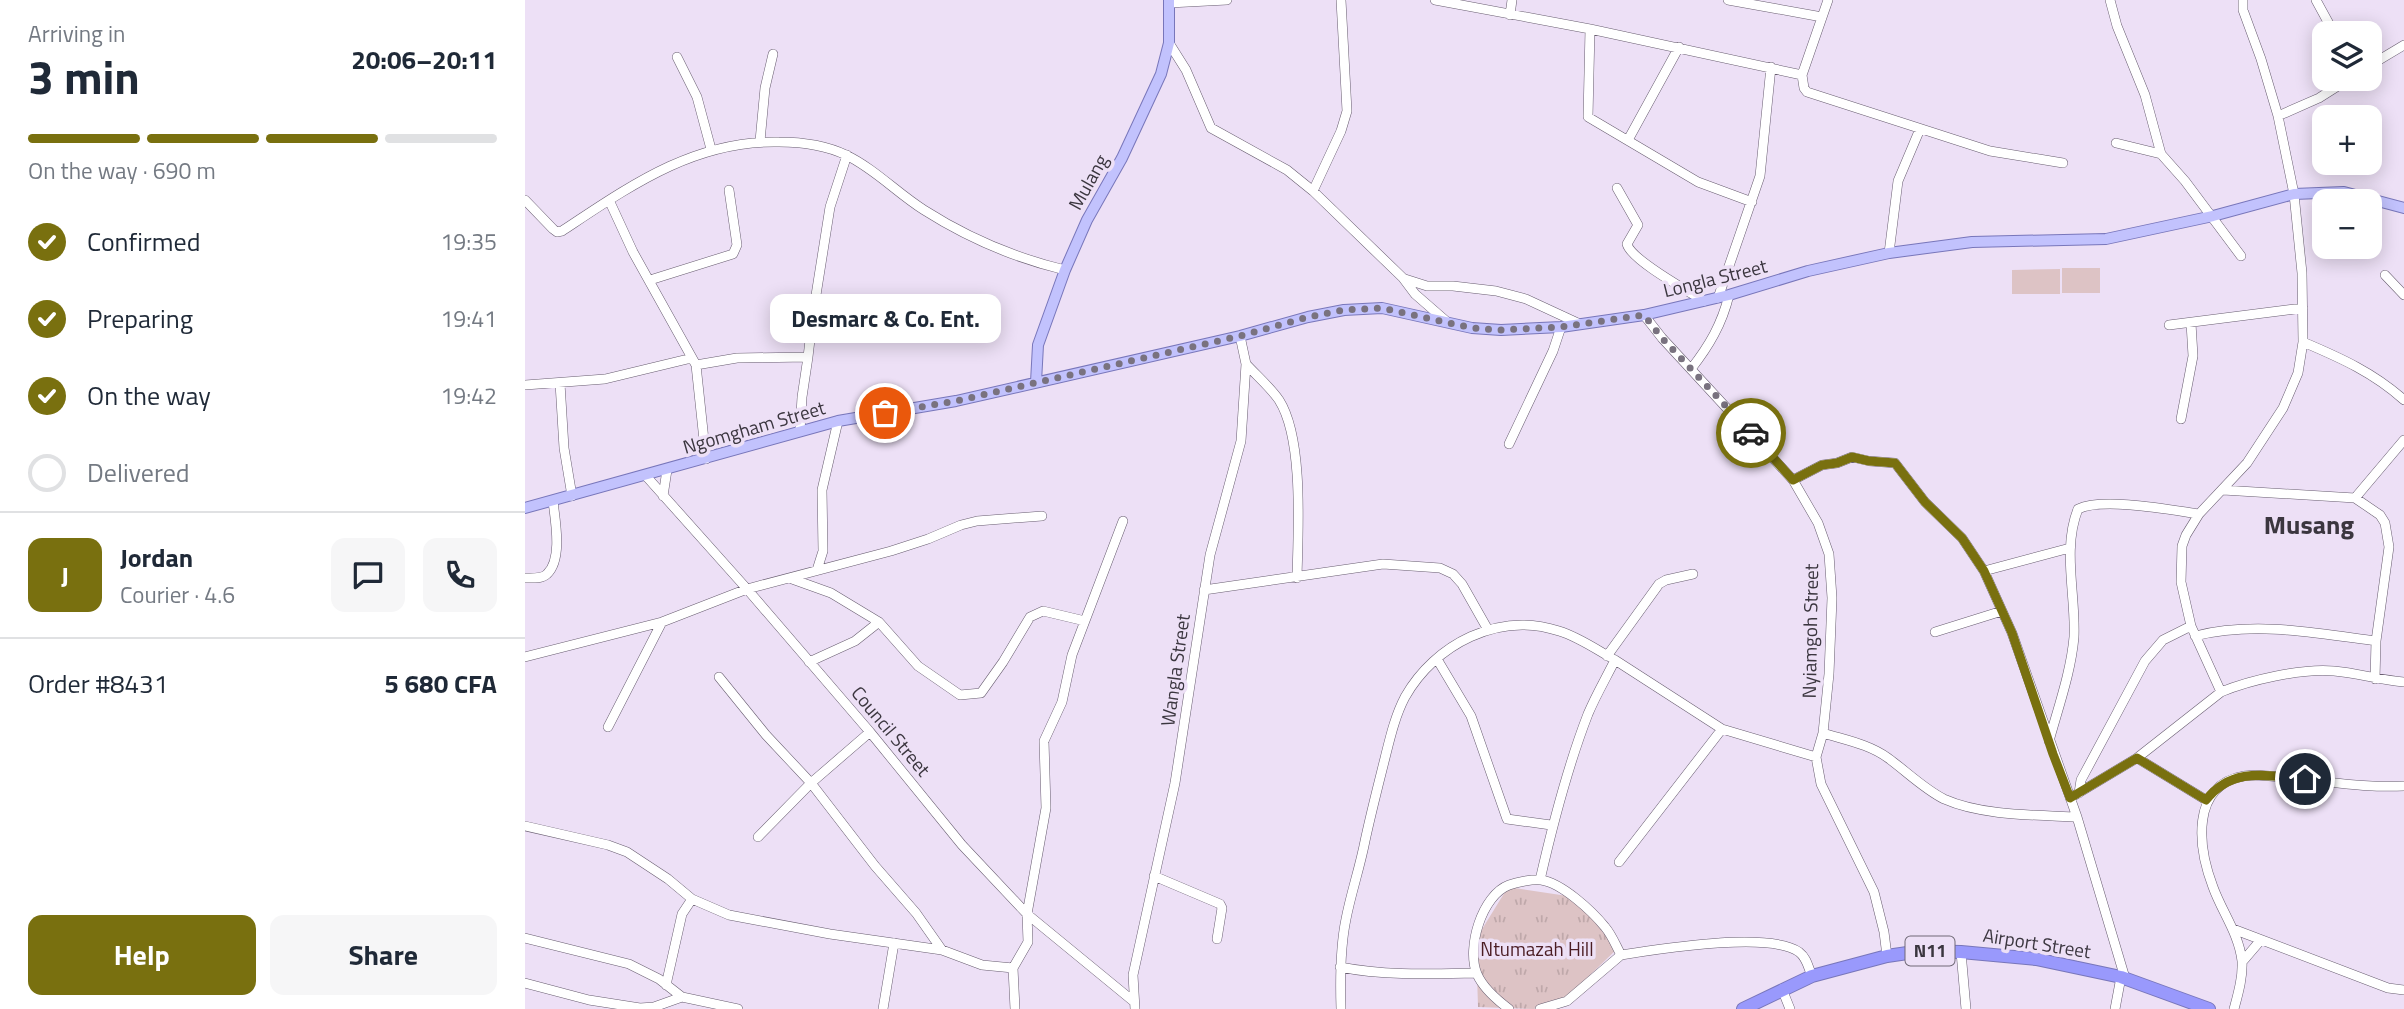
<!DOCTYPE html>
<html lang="en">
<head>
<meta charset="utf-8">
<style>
	body { margin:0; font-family:"Titillium Web",sans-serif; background:#f6f6f7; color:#1f2937; height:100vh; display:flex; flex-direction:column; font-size:26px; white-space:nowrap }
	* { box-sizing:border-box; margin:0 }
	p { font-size:23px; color:#747a83 }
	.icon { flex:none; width:38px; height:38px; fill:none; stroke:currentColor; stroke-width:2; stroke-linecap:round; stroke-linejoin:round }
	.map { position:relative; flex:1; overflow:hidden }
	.side { display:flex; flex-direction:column; background:#fff; width:525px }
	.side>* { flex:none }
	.buttons { position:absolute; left:1787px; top:21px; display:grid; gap:14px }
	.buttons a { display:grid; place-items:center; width:70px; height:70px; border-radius:14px; background:#fff; box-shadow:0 4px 18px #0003; font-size:35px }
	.pin { position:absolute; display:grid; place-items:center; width:60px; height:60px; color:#fff; margin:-30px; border:4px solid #fff; border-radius:50%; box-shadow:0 2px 7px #0007 }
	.courier { position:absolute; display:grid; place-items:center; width:70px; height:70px; margin:-35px; border:5px solid #79700f; border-radius:50%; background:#fff; color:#222; box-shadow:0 2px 9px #0007 }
	.bubble { position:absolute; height:49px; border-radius:14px; background:#fff; box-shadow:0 4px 18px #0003; font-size:23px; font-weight:700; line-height:49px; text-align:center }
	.summary em { font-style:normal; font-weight:700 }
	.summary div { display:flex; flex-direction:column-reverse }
	.summary { display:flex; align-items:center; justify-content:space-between; height:119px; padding:0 28px }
	h1 { font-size:46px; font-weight:700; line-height:52px }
	.bar { display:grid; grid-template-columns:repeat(4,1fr); gap:10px 7px; align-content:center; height:84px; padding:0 28px }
	.bar i { height:9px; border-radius:5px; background:#e0e1e3 }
	.bar .selected { background:#79700f }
	.bar p { grid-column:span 4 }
	.line { display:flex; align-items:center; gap:18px; padding:0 28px; border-top:2px solid #e0e1e3 }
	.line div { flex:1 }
	.round { display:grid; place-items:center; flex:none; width:74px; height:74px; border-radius:14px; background:#f6f6f7 }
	ol { padding:0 28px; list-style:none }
	li { display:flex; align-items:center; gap:21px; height:77px }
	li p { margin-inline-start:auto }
	li .icon { padding:7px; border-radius:50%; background:#79700f; color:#fff; stroke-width:4 }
	li:last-child { color:#747a83 }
	li i { width:38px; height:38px; border:4px solid #e0e1e3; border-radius:50% }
	.action { display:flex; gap:14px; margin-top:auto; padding:14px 28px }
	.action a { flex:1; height:80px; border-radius:14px; background:#79700f; color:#fff; font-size:28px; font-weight:700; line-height:80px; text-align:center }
	.action a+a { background:#f6f6f7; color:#1f2937 }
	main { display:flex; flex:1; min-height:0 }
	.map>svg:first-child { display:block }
	.grass { fill:#ddc3c5 }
	.park { fill:url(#park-tufts) }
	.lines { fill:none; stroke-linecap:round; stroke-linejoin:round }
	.minor-casing { stroke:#685d70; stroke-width:10 }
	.major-casing { stroke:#7876ba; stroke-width:12 }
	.highway-casing { stroke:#7876ba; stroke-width:14 }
	.minor { stroke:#fff; stroke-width:9 }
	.major { stroke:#c2c2fd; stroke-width:10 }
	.highway { stroke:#9999fc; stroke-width:12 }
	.done { stroke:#79727f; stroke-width:7; stroke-dasharray:0 12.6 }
	.route { stroke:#79700f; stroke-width:9 }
	.labels { text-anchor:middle; stroke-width:7; stroke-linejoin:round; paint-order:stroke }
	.shield { fill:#ede0f6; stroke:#706976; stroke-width:2 }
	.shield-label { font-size:18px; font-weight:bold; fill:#3b363f }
	.street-label { font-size:19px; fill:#3b363f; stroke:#ede0f6 }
	.park-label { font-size:19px; fill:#4a1c23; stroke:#ede0f6 }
	.district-label { font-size:26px; font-weight:bold; fill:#3b363f; stroke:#ede0f6 }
</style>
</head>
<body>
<main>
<section class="side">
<div class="summary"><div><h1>3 min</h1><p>Arriving in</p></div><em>20:06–20:11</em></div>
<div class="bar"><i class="selected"></i><i class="selected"></i><i class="selected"></i><i></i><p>On the way · 690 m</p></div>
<ol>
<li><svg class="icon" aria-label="check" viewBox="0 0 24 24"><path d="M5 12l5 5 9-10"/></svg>Confirmed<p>19:35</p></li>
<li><svg class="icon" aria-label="check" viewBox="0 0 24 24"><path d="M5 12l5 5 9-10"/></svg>Preparing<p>19:41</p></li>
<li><svg class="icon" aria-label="check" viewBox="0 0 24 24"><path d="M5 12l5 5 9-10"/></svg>On the way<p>19:42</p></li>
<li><i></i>Delivered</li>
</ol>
<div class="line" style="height:126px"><b class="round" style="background:#79700f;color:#fff">J</b><div><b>Jordan</b><p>Courier · 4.6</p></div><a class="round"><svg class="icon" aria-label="chat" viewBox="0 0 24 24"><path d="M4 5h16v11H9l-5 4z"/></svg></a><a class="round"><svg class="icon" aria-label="phone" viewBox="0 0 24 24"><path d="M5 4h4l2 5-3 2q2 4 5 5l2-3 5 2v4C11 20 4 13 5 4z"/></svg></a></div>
<div class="line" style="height:91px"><div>Order #8431</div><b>5 680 CFA</b></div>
<div class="action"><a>Help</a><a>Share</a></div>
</section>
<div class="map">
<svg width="1879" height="1009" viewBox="0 0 1879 1009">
	<defs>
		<pattern id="park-tufts" width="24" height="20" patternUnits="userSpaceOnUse" patternTransform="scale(1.75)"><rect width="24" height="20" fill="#ddc3c5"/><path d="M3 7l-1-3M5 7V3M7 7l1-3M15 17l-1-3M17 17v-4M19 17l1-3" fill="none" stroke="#bfa8aa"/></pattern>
	</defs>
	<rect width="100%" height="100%" fill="#ede0f6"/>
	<path class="grass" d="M1537 268H1575V293H1537Z
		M1535 269V294H1487V270Z"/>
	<path class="park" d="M983 887 1049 897 1081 929 1092 949 1039 1000 1009 1009 953 1007 951 939Z"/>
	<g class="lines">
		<g class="minor-casing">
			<path id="minor" d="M910 0 1065 29 1063 117 1173 182 1227 202
				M1203 0 1297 17
				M1303 0 1277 75 1279 88 1282 92 1465 151 1538 163
				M1585 0 1592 26 1620 95 1636 154 1660 181 1716 256
				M1791 0 1809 33
				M644 3 702 0
				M985 15 987 0
				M1065 29 1277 75
				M644 43 661 70 686 128 762 170 788 191 878 278 890 294 921 321
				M152 57 172 97 186 149
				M1844 66 1879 45
				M1753 116 1794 98 1824 79
				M1103 140 1154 47
				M235 141 240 88 248 54
				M1591 143 1636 154
				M1092 188 1113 225 1102 244C1106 260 1163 291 1179 301
				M788 191 816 131 822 111 816 0
				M0 200 28 229 32 232 37 231C105 186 169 140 254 142 277 142 300 145 321 155 350 169 372 193 399 210 443 238 490 258 540 270
				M84 200 108 252 171 365 181 459
				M1364 253 1373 181 1395 129
				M1860 275 1879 295
				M880 279 902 286H928L971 291 1001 299 1055 324
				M125 280 208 254 212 245 204 190
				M1193 298 1235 176 1246 67
				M1119 315 1137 338 1268 480 1293 523 1304 554 1307 598 1304 674 1298 733 1291 757 1296 784 1349 892 1359 932 1362 956
				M1644 325 1778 308
				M1778 342C1816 358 1849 373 1879 400
				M283 357 288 314 305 207 322 155
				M721 364C732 376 745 387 754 400 779 439 773 532 772 578
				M171 365 212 358 283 357 277 397 275 431
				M1166 369C1184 346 1197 324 1204 295
				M35 383 39 448 47 496
				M0 385 80 379 167 358
				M1656 419 1668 356 1666 323
				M984 444 1028 351 1036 327
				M121 476 222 589 345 732 437 845 502 914 503 942 488 968 490 1009
				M1268 480 1297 465 1312 463 1327 457 1344 461 1370 463 1400 502 1437 538 1459 571 1487 633 1552 817 1600 978
				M1698 490 1830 498 1855 515 1860 523 1864 547 1851 641 1850 679
				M138 496 142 470
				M1830 498 1879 440
				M598 521 547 655 537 702 519 741 521 808 502 914 608 1001
				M292 570 298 551 297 490 313 421
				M1459 571 1545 548
				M0 578C7 578 17 579 22 574 38 559 30 520 28 501
				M267 579 306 593 354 622 393 666 435 695 456 693 478 662 505 617 518 611 560 621
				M679 590 858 564 915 568 928 574 937 584 962 628
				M1410 632 1477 611
				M1670 636C1730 621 1791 633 1851 641
				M1082 656 1134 584 1141 580 1168 574
				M0 657 137 622 222 589 366 551 403 539 436 525 452 521 517 516
				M912 659 946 716 982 819 1026 825
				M284 662 330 641 354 622
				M194 677 241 735 286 783 350 866 391 913 417 950
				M1696 692 1666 626 1656 582 1657 546 1661 535 1674 514 1722 463 1758 408 1773 373 1778 342 1777 273 1769 194 1753 116 1736 59 1718 10V0
				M83 727 137 622
				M1298 733C1320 740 1344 744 1363 758 1381 771 1399 789 1419 799 1457 816 1511 815 1552 817
				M1524 741C1533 708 1546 672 1549 637 1551 595 1537 549 1553 509 1578 497 1646 510 1674 514
				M1612 758 1681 800
				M1554 793 1556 780 1620 661 1638 640 1666 626
				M1545 798 1612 758 1696 692C1725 680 1777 668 1809 671 1832 673 1855 680 1879 682
				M0 826 83 845 102 852 143 879 167 899 204 915 305 934 417 950 457 965 488 968
				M233 837 286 783 345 732
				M1094 862 1197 729
				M629 876 695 904 697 908 692 939
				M1015 880C1028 823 1042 768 1063 714 1071 695 1081 678 1090 660L1197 729 1291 757
				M1708 929 1863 988 1879 990
				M0 938 104 964 134 979 157 997 213 1009
				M1436 952 1441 1009
				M1096 955C1133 949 1244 931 1274 952 1282 958 1283 967 1287 976
				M1717 962 1735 941
				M815 967C860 976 905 974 951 973
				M0 983 64 1000 115 1008 129 1007 157 997
				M141 985 157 914 167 899
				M1257 989 1265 1009
				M358 1009 369 943
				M610 1009 608 975 650 783 685 555 716 441 721 364 715 336
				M816 1009C815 979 815 948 821 919 826 893 835 867 840 841 846 813 853 786 860 758 865 738 870 716 880 697 910 644 974 611 1034 631 1054 637 1072 650 1090 660
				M984 1009C972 1000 958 988 952 974 941 948 957 895 984 885 992 882 1008 879 1016 880 1037 883 1067 911 1080 927 1087 935 1091 946 1096 955L1042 1001 1015 1009
				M1590 1009 1596 977
				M1709 1009C1713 994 1718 977 1717 961 1714 934 1697 912 1688 887 1673 848 1665 785 1719 776 1732 774 1748 776 1761 778 1801 781 1839 788 1879 786"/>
		</g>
		<g class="major-casing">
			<path id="major" d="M511 382 513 345 540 270 562 220 597 158 636 74 644 43V0
				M0 508 313 421 431 401 715 336 783 317 819 310 857 308 947 328 976 330 1036 327 1119 315 1204 295 1283 271 1364 253 1447 242 1581 239 1688 216 1769 194 1819 192 1879 208"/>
		</g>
		<g class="highway-casing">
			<path id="highway" d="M1218 1009 1287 976 1362 956 1396 951 1436 952 1511 959 1596 977 1684 1009"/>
		</g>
		<use href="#minor" class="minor"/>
		<use href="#major" class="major"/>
		<use href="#highway" class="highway"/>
	</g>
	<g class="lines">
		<path class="done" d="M360 413 431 401 715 336 783 317 819 310 857 308 947 328 976 330 1036 327 1119 315 1137 338 1226 433"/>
		<path class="route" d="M1226 433 1268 480 1297 465 1312 463 1327 457 1344 461 1370 463 1400 502 1437 538 1459 571 1487 633 1528 754 1545 798 1612 758 1681 800C1708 766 1742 776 1780 779"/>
	</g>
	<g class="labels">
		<rect class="shield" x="1380.5" y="936.5" width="49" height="29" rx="5"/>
		<g class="shield-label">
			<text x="1405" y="957">N11</text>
		</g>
		<g class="street-label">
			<text transform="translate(563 182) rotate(-61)" y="7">Mulang</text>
			<text transform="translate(1190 278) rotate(-14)" y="7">Longla Street</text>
			<text transform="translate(229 427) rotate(-16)" y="7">Ngomgham Street</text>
			<text transform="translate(1285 631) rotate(-89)" y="7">Nyiamgoh Street</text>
			<text transform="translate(650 670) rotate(-82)" y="7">Wangla Street</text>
			<text transform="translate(366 731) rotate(50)" y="7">Council Street</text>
			<text transform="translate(1512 943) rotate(9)" y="7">Airport Street</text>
		</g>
		<g class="park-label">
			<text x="1012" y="956">Ntumazah Hill</text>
		</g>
		<g class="district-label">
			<text x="1784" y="534">Musang</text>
		</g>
	</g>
</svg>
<div class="buttons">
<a><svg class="icon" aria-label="layers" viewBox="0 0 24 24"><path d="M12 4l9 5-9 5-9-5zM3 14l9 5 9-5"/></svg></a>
<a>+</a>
<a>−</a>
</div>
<div class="pin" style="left:360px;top:413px;background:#ea580c"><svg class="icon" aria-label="bag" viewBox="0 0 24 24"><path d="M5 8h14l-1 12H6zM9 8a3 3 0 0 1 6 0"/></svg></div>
<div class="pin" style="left:1780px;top:779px;background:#1f2937"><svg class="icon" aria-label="home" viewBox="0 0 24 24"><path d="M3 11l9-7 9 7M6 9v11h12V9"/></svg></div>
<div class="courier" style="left:1226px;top:433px"><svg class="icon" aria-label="car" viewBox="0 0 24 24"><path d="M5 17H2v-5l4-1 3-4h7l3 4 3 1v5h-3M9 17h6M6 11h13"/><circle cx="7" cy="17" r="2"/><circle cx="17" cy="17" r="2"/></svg></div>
<div class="bubble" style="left:245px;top:294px;width:231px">Desmarc &amp; Co. Ent.</div>
</div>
</main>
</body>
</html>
